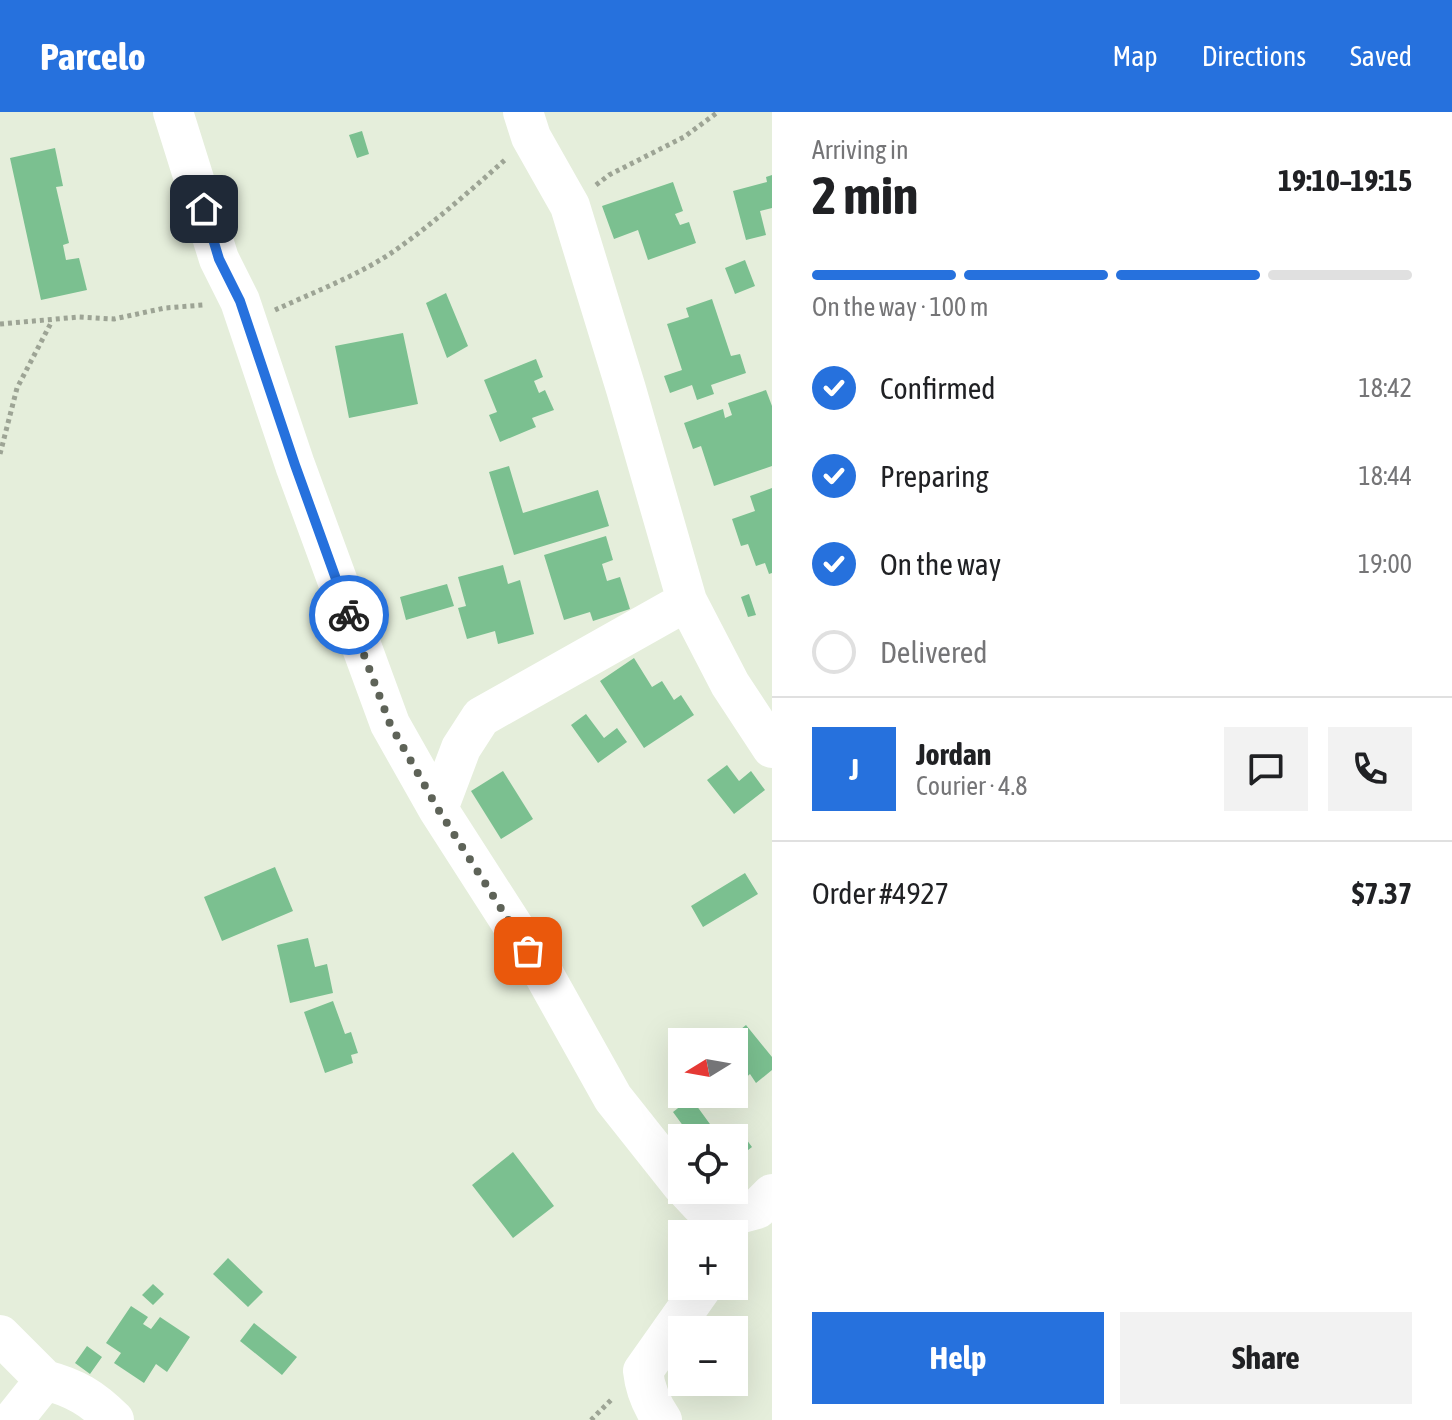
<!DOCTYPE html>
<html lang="en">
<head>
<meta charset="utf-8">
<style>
	body { margin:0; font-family:"Asap Condensed",sans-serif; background:#f2f2f2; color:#202124; height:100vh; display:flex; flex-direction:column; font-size:30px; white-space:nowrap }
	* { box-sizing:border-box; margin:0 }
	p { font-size:26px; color:#757577 }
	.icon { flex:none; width:44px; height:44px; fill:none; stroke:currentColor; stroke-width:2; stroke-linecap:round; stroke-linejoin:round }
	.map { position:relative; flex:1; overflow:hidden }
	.side { display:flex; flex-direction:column; background:#fff; width:680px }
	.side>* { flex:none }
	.needle { width:52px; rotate:259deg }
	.fabs { position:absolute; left:668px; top:916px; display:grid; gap:16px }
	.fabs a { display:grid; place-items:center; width:80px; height:80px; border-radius:0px; background:#fff; box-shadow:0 8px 32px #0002; font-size:40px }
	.pin { position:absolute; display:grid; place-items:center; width:68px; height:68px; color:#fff; margin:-34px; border-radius:16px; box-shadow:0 4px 12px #0006 }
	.courier { position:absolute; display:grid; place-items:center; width:80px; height:80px; margin:-40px; border:6px solid #2671dd; border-radius:50%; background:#fff; color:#222; box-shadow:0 2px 10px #0007 }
	.summary em { font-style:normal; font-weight:700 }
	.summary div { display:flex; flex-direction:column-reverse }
	.summary { display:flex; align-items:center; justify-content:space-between; height:136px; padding:0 40px }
	h1 { font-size:52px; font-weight:700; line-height:60px }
	.bar { display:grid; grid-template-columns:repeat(4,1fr); gap:12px 8px; align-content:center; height:96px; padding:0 40px }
	.bar i { height:10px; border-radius:6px; background:#e0e0e0 }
	.bar .on { background:#2671dd }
	.bar p { grid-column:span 4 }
	.line { display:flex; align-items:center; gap:20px; padding:0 40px; border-top:2px solid #e0e0e0 }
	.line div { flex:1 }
	.round { display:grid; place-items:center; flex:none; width:84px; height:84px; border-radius:0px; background:#f2f2f2 }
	ol { padding:0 40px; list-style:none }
	li { display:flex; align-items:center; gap:24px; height:88px }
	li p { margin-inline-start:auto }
	li .icon { padding:8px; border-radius:50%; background:#2671dd; color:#fff; stroke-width:4 }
	li:last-child { color:#757577 }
	li i { width:44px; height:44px; border:4px solid #e0e0e0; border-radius:50% }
	.primary-button { display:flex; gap:16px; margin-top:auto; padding:16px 40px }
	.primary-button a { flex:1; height:92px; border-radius:0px; background:#2671dd; color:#fff; font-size:32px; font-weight:700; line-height:92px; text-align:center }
	.primary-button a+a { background:#f2f2f2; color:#202124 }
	header { display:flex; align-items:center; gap:48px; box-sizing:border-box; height:112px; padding:0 40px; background:#2671dd; color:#fff }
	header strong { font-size:38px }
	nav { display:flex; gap:44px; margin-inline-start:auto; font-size:28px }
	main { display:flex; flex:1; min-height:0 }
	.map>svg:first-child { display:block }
	.building { fill:#7bc090 }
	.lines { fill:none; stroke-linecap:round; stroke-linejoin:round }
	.path { stroke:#9da495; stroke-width:5; stroke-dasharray:4 4; stroke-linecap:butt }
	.minor { stroke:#fff; stroke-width:40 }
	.done { stroke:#5e6358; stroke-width:8; stroke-dasharray:0 14.4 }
	.route { stroke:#2671dd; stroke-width:10 }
</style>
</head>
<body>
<header>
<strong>Parcelo</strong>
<nav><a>Map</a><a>Directions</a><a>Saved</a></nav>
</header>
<main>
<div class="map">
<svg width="772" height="1308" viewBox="0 0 772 1308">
	<rect width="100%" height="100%" fill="#e5eedb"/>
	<path class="building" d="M362 19 369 42 357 46 349 23Z
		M55 36 63 74 56 75 69 131 63 133 66 148 79 146 87 178 41 188 10 46Z
		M772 63V96L760 99 766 123 746 128 733 79 767 70 766 65Z
		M673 70 683 99 675 102 680 113 689 110 696 131 648 148 638 118 614 127 602 94Z
		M745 148 755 174 735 182 725 156Z
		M446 181 468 234 447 246 426 191Z
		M712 187 731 244 740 242 746 261 711 273 714 282 697 288 692 273 670 281 664 264 682 258 667 212 689 205 686 196Z
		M403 221 418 292 349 306 335 234Z
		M536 247 543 265 534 269 539 281 545 278 554 298 532 306 536 315 500 330 489 303 497 300 484 268Z
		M766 278 772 294V354L714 374 701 334 693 337 684 311 723 297 725 306 732 303 728 291Z
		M509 354 523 401 598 378 609 414 514 443 489 360Z
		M772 376V461L769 462 765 451 756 454 748 432 741 434 732 407 755 399 750 384Z
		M606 424 613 448 602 452 607 469 620 465 630 497 593 509 590 500 564 508 544 443Z
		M503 453 508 472 520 468 534 522 498 532 495 519 467 527 458 496 466 494 458 465Z
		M447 472 454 494 406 508 400 485Z
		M749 482 756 503 748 505 741 485Z
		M634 546 652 575 662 569 674 588 681 583 694 603 644 636 600 569Z
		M586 602 604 626 617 616 627 630 598 651 571 613Z
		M727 653 739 669 751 659 765 678 734 702 707 668Z
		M503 659 533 707 501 727 471 679Z
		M275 755 293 799 222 829 204 785Z
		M745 761 758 782 703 815 691 794Z
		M308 826 315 855 327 852 333 881 290 891 277 833Z
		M333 889 345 922 351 920 358 941 351 943 353 951 325 961 304 900Z
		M746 913 772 945V958L756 971 750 962 734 976V930H725Z
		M691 986 715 1019 723 1012 730 1021 738 1016 752 1035 734 1049V1026H692L673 1000Z
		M513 1040 554 1094 513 1126 472 1073Z
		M228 1146 263 1180 248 1195 213 1162Z
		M153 1172 164 1182 153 1193 142 1183Z
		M131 1194 148 1205 143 1212 151 1217 160 1205 190 1225 167 1260 156 1252 144 1271 114 1251 121 1241 106 1231Z
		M254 1211 297 1245 282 1263 240 1229Z
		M87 1234 102 1245 90 1262 75 1251Z"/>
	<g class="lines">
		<path class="path" d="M596 73 609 63 684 25 718 0
			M275 198C314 180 362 162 397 137 435 110 471 78 506 47
			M0 212 79 205 114 207 165 196 203 193
			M0 342 17 276 52 209
			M591 1308 613 1286"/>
		<path class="minor" d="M173 0 219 147 240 189 295 353 390 612 438 697 542 859 613 986 682 1073
			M523 0 531 25 570 94 626 277 687 489 730 572 772 636
			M438 697 461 636 481 605 687 489
			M687 1078 701 1093 721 1103 731 1104 757 1097 772 1082
			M0 1223 45 1268
			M13 1308 45 1268C75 1276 92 1286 114 1308
			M662 1308C651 1292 645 1278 643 1259L703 1174"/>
	</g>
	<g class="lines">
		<path class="done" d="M349 503 390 612 438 697 528 839"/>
		<path class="route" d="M204 97 219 147 240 189 295 353 349 503"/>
	</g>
</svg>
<div class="fabs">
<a><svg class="needle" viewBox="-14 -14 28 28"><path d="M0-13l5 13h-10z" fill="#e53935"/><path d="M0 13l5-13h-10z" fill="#757577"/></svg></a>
<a><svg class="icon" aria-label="locate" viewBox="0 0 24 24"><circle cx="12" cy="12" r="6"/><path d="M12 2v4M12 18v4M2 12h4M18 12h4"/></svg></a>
<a>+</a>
<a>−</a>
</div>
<div class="pin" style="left:528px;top:839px;background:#ea580c"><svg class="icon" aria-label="bag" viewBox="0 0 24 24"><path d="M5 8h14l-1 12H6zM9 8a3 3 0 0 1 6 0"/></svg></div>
<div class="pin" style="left:204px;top:97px;background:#1f2937"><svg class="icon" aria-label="home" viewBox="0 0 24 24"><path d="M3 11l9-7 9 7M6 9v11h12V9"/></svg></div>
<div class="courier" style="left:349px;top:503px"><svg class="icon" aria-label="bike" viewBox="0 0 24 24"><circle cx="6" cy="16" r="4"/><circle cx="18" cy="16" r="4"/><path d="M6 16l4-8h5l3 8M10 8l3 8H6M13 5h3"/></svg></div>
</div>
<section class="side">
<div class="summary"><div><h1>2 min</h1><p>Arriving in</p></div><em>19:10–19:15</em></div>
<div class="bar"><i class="on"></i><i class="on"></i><i class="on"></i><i></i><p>On the way · 100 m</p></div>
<ol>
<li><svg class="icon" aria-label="check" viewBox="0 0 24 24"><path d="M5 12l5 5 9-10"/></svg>Confirmed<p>18:42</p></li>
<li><svg class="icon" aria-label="check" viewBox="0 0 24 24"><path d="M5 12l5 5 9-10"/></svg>Preparing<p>18:44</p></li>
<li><svg class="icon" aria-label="check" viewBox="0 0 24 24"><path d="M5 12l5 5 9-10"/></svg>On the way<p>19:00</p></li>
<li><i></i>Delivered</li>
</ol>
<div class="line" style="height:144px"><b class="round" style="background:#2671dd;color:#fff">J</b><div><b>Jordan</b><p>Courier · 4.8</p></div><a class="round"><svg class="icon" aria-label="chat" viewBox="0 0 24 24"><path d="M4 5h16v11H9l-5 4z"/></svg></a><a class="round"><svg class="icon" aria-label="phone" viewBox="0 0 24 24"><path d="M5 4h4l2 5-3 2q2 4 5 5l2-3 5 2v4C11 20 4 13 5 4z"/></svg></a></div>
<div class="line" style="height:104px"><div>Order #4927</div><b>$7.37</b></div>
<div class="primary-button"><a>Help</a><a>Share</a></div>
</section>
</main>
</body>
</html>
